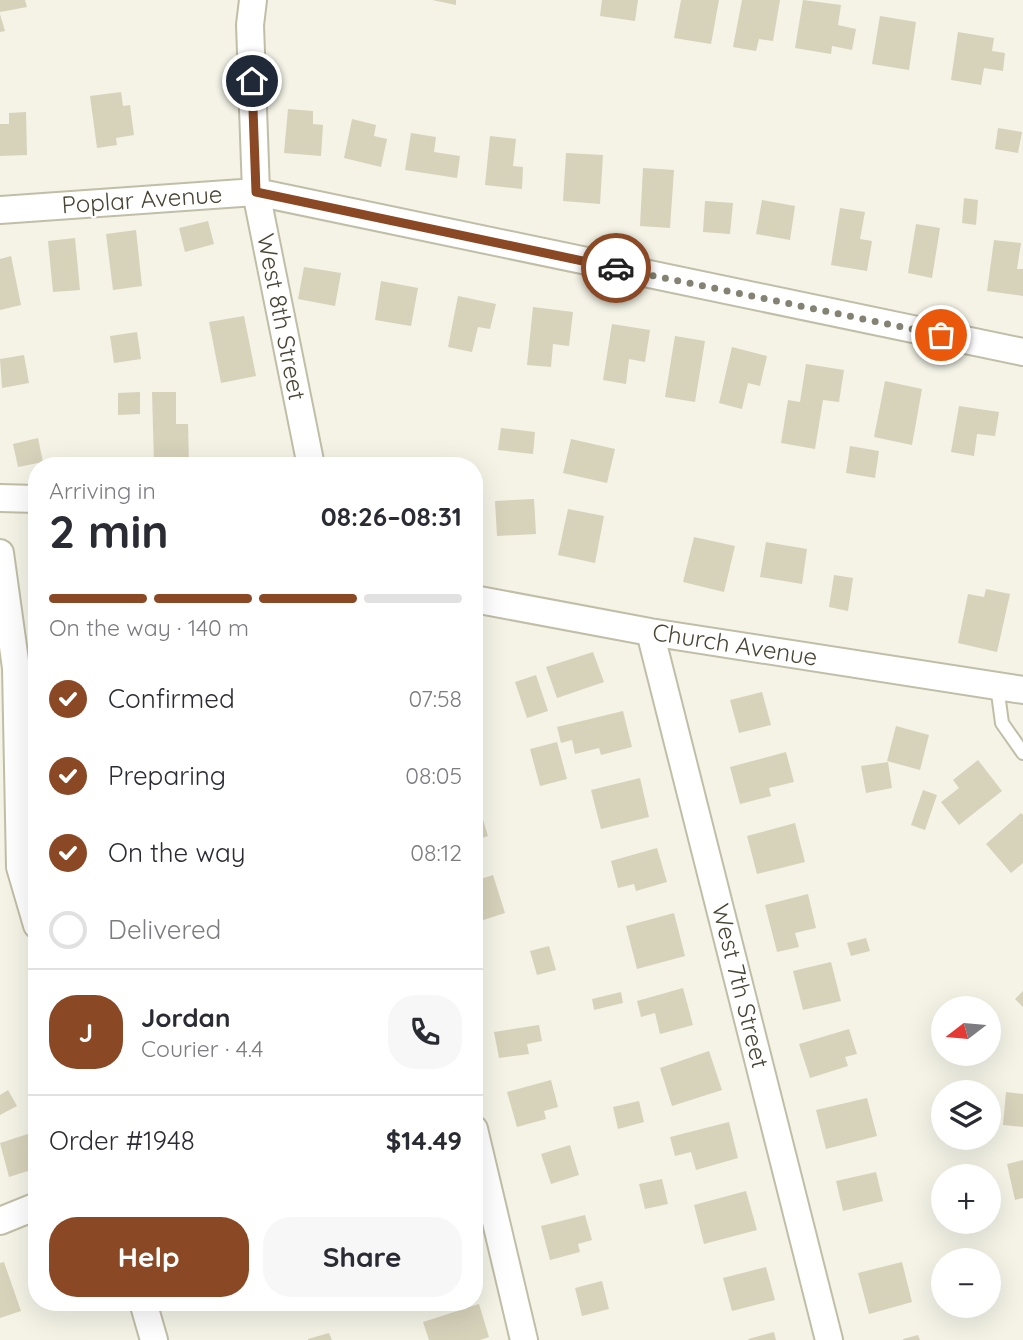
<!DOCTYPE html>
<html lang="en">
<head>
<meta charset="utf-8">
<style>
	body { margin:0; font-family:Quicksand,sans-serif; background:#f7f7f7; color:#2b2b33; height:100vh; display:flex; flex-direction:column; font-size:26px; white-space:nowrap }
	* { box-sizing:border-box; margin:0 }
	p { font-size:23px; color:#7c7c81 }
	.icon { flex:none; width:38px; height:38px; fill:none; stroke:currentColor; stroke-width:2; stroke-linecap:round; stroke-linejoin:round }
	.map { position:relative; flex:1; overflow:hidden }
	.panel { position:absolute; left:28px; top:457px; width:455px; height:854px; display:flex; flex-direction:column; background:#fff; border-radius:28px; box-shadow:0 7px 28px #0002 }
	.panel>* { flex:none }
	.needle { width:46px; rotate:254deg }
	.tools { position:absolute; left:931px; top:996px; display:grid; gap:14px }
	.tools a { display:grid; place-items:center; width:70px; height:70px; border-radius:50%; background:#fff; box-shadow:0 7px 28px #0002; font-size:35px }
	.pin { position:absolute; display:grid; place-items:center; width:60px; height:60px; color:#fff; margin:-30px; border:4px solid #fff; border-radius:50%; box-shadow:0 2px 7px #0007 }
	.courier { position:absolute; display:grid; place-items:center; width:70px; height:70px; margin:-35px; border:5px solid #8a4824; border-radius:50%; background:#fff; color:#222; box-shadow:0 2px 9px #0007 }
	.headline em { font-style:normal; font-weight:700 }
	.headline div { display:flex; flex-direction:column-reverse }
	.headline { display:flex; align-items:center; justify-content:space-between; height:119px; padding:0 21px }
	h1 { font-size:46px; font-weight:700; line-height:52px }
	.bar { display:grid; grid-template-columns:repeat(4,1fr); gap:10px 7px; align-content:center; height:84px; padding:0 21px }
	.bar i { height:9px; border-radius:5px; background:#e1e1e2 }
	.bar .selected { background:#8a4824 }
	.bar p { grid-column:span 4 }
	.line { display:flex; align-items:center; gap:18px; padding:0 21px; border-top:2px solid #e1e1e2 }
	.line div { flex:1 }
	.round { display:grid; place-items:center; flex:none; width:74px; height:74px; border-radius:28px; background:#f7f7f7 }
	ol { padding:0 21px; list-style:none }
	li { display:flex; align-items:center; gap:21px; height:77px }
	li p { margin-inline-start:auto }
	li .icon { padding:7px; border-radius:50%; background:#8a4824; color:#fff; stroke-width:4 }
	li:last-child { color:#7c7c81 }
	li i { width:38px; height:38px; border:4px solid #e1e1e2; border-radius:50% }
	.button { display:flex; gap:14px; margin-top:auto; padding:14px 21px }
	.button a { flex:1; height:80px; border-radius:28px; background:#8a4824; color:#fff; font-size:28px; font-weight:700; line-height:80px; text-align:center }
	.button a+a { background:#f7f7f7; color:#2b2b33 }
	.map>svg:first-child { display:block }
	.building { fill:#d7d2ba }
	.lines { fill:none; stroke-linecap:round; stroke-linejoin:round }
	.service-casing { stroke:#c1bea7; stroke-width:16 }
	.minor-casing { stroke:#c1bea7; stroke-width:30 }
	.service { stroke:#fff; stroke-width:12 }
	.minor { stroke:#fff; stroke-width:26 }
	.done { stroke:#848272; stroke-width:7; stroke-dasharray:0 12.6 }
	.route { stroke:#8a4824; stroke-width:9 }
	.labels { text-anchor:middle; stroke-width:5; stroke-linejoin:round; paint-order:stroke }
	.street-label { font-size:24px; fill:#484534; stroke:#fff }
</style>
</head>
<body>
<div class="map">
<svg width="1023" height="1340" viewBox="0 0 1023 1340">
	<rect width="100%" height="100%" fill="#f4f3e6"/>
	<path class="building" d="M0 0H25L27 7 0 12Z
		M432 0H456V5Z
		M602 0H638L635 21 600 16Z
		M681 0H719L711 44 674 38Z
		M742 0H780L773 41 759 39 756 51 733 47Z
		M803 0 841 5 838 25 856 29 852 50 832 46 831 54 795 48Z
		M0 14 5 31 0 32Z
		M880 16 916 22 909 70 872 64Z
		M958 32 994 38 992 51 1005 53 1003 71 984 68 981 85 951 80Z
		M121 92 123 106 130 105 134 135 116 138 117 145 97 148 90 96Z
		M288 109 313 111V124L323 125 321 156 284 153Z
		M26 112 27 155 0 156V124H9V113Z
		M352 119 376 125 374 136 387 139 381 167 344 158Z
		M998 128 1022 132 1018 153 995 149Z
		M411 133 436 137 434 152 460 156 457 178 405 170Z
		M490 136 516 139 513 166 523 167 522 189 485 185Z
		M566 153 603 155 600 204 563 201Z
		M643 168 674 170 670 228 640 226Z
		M964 198 978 200 976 225 962 223Z
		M762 200 795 206 790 240 756 234Z
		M705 201 733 203 730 234 703 232Z
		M840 208 865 212 860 239 872 241 867 271 831 265Z
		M208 221 214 244 185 252 179 228Z
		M916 224 940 228 932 278 908 273Z
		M136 230 142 286 113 290 106 234Z
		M75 238 80 290 53 292 48 241Z
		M994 240 1021 243 1017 269H1023V296L987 291Z
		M11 256 21 305 0 310V259Z
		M304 267 341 273 335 306 298 299Z
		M381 281 418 288 411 326 375 320Z
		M458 296 496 304 490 329 478 327 472 352 448 347Z
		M533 307 573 312 569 346 553 344 551 367 527 365Z
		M244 316 256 376 221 383 209 322Z
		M612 324 650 330 645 362 629 359 626 384 603 380Z
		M137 332 141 359 114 363 110 336Z
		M675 336 705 341 695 402 665 397Z
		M732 347 767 356 760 386 748 383 742 409 719 403Z
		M24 355 29 383 2 388 0 359Z
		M806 364 844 370 839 402 823 400 815 449 781 443 788 400 800 402Z
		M885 381 922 389 912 445 874 437Z
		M140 392V414L118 415V393Z
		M152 392H176V424H188L189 463H154Z
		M959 406 999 412 995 436 977 434 974 456 951 452Z
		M501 428 535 432 533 454 498 450Z
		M38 438 43 462 18 467 13 444Z
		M571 439 615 449 607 483 563 473Z
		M850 446 879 451 875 478 846 473Z
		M364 457 393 465V466H362Z
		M534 499 536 534 497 536 495 501Z
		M568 509 604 516 595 563 558 555Z
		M694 537 735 546 724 592 683 582Z
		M766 542 807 549 802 584 760 577Z
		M834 575 853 578 848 611 829 607Z
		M986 589 1010 594 997 652 958 643 968 594 984 597Z
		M593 652 604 682 557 698 546 667Z
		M536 675 548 711 527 718 515 682Z
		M762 692 771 725 739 733 730 700Z
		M623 711 632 747 601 755 599 748 575 754 572 740 561 743 557 727Z
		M896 726 929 735 920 770 887 761Z
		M557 742 567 779 540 786 530 749Z
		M786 752 794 782 769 788 771 796 740 804 730 767Z
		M978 760 1002 791 959 825 941 802 959 788 953 780Z
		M888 762 892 788 866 793 861 766Z
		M640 778 649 817 601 829 591 790Z
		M923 790 937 795 925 830 911 825Z
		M480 810 488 836 476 840 478 849 474 850V812Z
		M1021 813 1023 815V863L1011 873 986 844Z
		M795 823 805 862 757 874 747 836Z
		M657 848 667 882 636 891 634 884 618 888 611 861Z
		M493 875 505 913 474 923V881Z
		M808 894 816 928 795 933 799 947 777 952 765 905Z
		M674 913 685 956 637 969 626 926Z
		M866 938 870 951 851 956 847 943Z
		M549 946 556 970 537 975 530 951Z
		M831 962 841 1001 803 1010 793 971Z
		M683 988 693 1025 660 1034 655 1013 641 1017 637 1001Z
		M1023 991V1007L1015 999Z
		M621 992 623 1003 594 1010 592 999Z
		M539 1025 542 1041 527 1044 529 1054 499 1058 494 1032Z
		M849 1029 857 1054 845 1057 848 1066 810 1078 799 1044Z
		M709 1051 722 1090 672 1106 660 1068Z
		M551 1080 558 1107 544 1111 546 1119 517 1127 507 1092Z
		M8 1090 17 1106 0 1115V1095Z
		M1006 1092 1023 1094V1127L1003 1125Z
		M867 1098 877 1136 826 1149 816 1110Z
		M639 1101 644 1122 618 1129 613 1107Z
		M729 1122 738 1158 696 1170 691 1152 675 1156 670 1137Z
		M37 1131V1168L9 1177 0 1143Z
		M570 1145 579 1175 551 1184 541 1154Z
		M1023 1160V1198L1015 1200 1007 1164Z
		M876 1172 883 1201 843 1211 836 1181Z
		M662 1179 668 1204 645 1209 639 1184Z
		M746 1191 757 1230 704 1244 694 1205Z
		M585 1215 592 1240 578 1244 580 1252 550 1260 541 1226Z
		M4 1262 21 1311 0 1318V1263Z
		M902 1262 912 1302 869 1314 858 1273Z
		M766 1267 775 1300 732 1311 723 1278Z
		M602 1281 609 1309 582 1316 575 1288Z
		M261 1302H292V1303L263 1310Z
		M479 1304 489 1337 480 1340H429L423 1322Z
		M774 1332 776 1340H749L748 1339Z
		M329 1333 332 1340H308V1339Z
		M918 1335 920 1340H903V1339Z"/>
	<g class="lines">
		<g class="service-casing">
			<path id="service" d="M997 686 1002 723 1023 753"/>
		</g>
		<g class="minor-casing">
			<path id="minor" d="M253 0 250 25 256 192 311 466
				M0 210 256 192 1023 352
				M0 498 37 499
				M0 553 16 668 20 867 37 925
				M474 599 650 632 1023 690
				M650 632 829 1340
				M474 1129 524 1340
				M0 1221 37 1206
				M143 1302 154 1340"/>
		</g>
		<use href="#service" class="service"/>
		<use href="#minor" class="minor"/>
	</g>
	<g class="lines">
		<path class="done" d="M616 268 941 335"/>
		<path class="route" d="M252 81 256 192 616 268"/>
	</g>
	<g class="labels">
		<g class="street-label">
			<text transform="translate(142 200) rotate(-4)" y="8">Poplar Avenue</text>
			<text transform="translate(281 317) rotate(79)" y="8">West 8th Street</text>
			<text transform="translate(735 645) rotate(9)" y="8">Church Avenue</text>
			<text transform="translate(740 986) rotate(76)" y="8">West 7th Street</text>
		</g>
	</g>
</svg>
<div class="tools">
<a><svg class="needle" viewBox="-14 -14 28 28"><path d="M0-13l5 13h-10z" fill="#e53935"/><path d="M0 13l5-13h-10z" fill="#7c7c81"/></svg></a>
<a><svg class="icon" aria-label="layers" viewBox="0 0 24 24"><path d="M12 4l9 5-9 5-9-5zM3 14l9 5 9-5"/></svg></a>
<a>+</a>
<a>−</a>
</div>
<div class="pin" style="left:941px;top:335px;background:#ea580c"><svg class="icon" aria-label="bag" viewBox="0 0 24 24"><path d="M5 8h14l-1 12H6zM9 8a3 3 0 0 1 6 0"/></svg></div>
<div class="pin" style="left:252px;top:81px;background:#1f2937"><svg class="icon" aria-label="home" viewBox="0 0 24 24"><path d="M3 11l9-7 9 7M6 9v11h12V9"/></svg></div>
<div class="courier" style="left:616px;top:268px"><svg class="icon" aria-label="car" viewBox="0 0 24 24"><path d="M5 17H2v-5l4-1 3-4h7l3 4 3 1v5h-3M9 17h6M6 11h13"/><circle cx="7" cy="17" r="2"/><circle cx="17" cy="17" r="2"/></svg></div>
<section class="panel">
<div class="headline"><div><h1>2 min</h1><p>Arriving in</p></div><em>08:26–08:31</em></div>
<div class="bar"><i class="selected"></i><i class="selected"></i><i class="selected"></i><i></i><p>On the way · 140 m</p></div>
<ol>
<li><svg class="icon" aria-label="check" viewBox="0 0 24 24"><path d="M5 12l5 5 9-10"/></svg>Confirmed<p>07:58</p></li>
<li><svg class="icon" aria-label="check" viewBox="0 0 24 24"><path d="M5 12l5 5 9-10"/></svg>Preparing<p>08:05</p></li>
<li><svg class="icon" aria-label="check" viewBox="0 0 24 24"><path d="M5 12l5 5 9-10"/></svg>On the way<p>08:12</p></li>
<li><i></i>Delivered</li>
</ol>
<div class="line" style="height:126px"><b class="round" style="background:#8a4824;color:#fff">J</b><div><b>Jordan</b><p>Courier · 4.4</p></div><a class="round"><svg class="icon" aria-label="phone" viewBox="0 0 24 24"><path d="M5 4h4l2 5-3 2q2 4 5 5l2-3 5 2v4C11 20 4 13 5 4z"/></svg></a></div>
<div class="line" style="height:91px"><div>Order #1948</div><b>$14.49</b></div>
<div class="button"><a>Help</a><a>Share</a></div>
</section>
</div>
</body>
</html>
